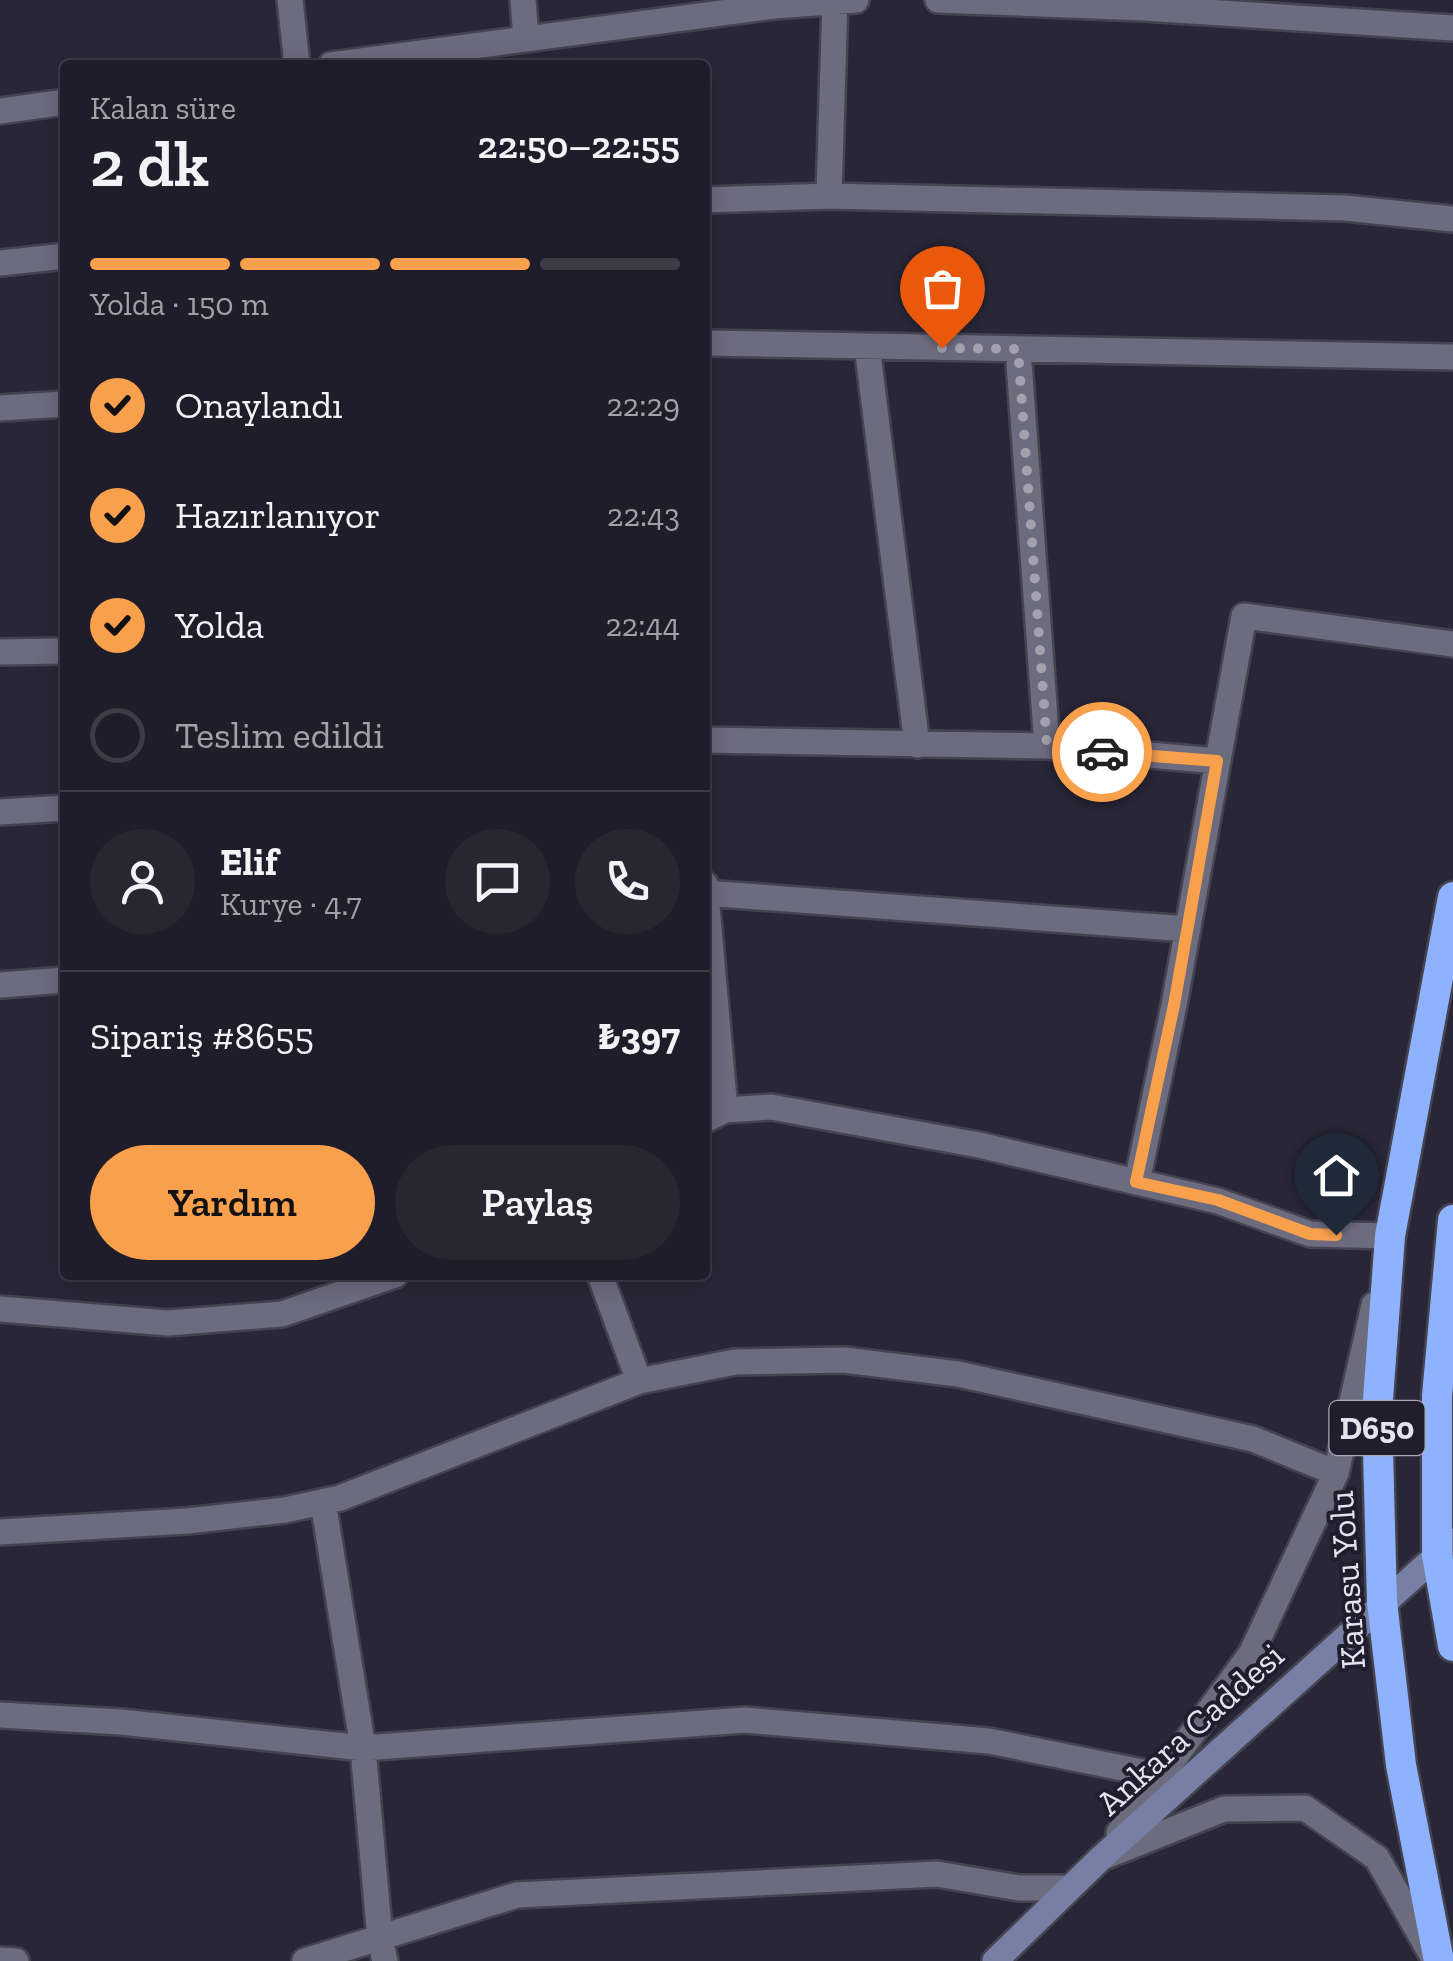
<!DOCTYPE html>
<html lang="tr">
<head>
<meta charset="utf-8">
<style>
	body { margin:0; font-family:"Zilla Slab",serif; background:#272631; color:#f1f3f6; height:100vh; display:flex; flex-direction:column; font-size:38px; white-space:nowrap }
	* { box-sizing:border-box; margin:0 }
	p { font-size:32px; color:#a1a2a8 }
	.icon { flex:none; width:55px; height:55px; fill:none; stroke:currentColor; stroke-width:2; stroke-linecap:round; stroke-linejoin:round }
	.map { position:relative; flex:1; overflow:hidden }
	.sheet { position:absolute; left:60px; top:60px; width:650px; height:1220px; display:flex; flex-direction:column; background:#1f1d29; border-radius:10px; box-shadow:0 5px 25px #0003,0 0 0 2px #3c3b46 }
	.sheet>* { flex:none }
	.pin { position:absolute; display:grid; place-items:center; width:85px; height:85px; color:#fff; margin:-102px -42px; border-radius:50% 50% 50% 0; rotate:-45deg; box-shadow:0 0 10px #0007 }
	.pin .icon { rotate:45deg }
	.courier { position:absolute; display:grid; place-items:center; width:100px; height:100px; margin:-50px; border:8px solid #f9a04d; border-radius:50%; background:#fff; color:#222; box-shadow:0 2px 12px #0007 }
	.head em { font-style:normal; font-weight:600 }
	.head div { display:flex; flex-direction:column-reverse }
	.head { display:flex; align-items:center; justify-content:space-between; height:170px; padding:0 30px }
	h1 { font-size:65px; font-weight:600; line-height:75px }
	.bar { display:grid; grid-template-columns:repeat(4,1fr); gap:15px 10px; align-content:center; height:120px; padding:0 30px }
	.bar i { height:12px; border-radius:8px; background:#3c3b46 }
	.bar .current { background:#f9a04d }
	.bar p { grid-column:span 4 }
	.line { display:flex; align-items:center; gap:25px; padding:0 30px; border-top:2px solid #3c3b46 }
	.line div { flex:1 }
	.round { display:grid; place-items:center; flex:none; width:105px; height:105px; border-radius:52px; background:#272631 }
	ol { padding:0 30px; list-style:none }
	li { display:flex; align-items:center; gap:30px; height:110px }
	li p { margin-inline-start:auto }
	li .icon { padding:10px; border-radius:50%; background:#f9a04d; color:#111; stroke-width:4 }
	li:last-child { color:#a1a2a8 }
	li i { width:55px; height:55px; border:5px solid #3c3b46; border-radius:50% }
	.action { display:flex; gap:20px; margin-top:auto; padding:20px 30px }
	.action a { flex:1; height:115px; border-radius:60px; background:#f9a04d; color:#111; font-size:40px; font-weight:600; line-height:115px; text-align:center }
	.action a+a { background:#272631; color:#f1f3f6 }
	.map>svg:first-child { display:block }
	.lines { fill:none; stroke-linecap:round; stroke-linejoin:round }
	.street-casing { stroke:#444350; stroke-width:30 }
	.secondary-casing { stroke:#444350; stroke-width:30 }
	.highway-casing { stroke:#444350; stroke-width:35 }
	.street { stroke:#6d6b7e; stroke-width:25 }
	.secondary { stroke:#7780a4; stroke-width:25 }
	.highway { stroke:#8fb2fe; stroke-width:30 }
	.done { stroke:#a3a1ae; stroke-width:10; stroke-dasharray:0 18 }
	.route { stroke:#f9a04d; stroke-width:12 }
	.labels { text-anchor:middle; stroke-width:8; stroke-linejoin:round; paint-order:stroke }
	.shield { fill:#201d2d; stroke:#a9a8b4; stroke-width:2.5 }
	.shield-label { font-size:32px; font-weight:bold; fill:#e4e3ee }
	.street-label { font-size:35px; fill:#e4e3ee; stroke:#201d2d }
</style>
</head>
<body>
<div class="map">
<svg width="1453" height="1961" viewBox="0 0 1453 1961">
	<rect width="100%" height="100%" fill="#292737"/>
	<g class="lines">
		<g class="street-casing">
			<path id="street" d="M290 0 297 65
				M523 0 526 39
				M938 0 1144 8 1453 28
				M835 1 829 196 1345 208 1453 219
				M331 65 774 6 856 0
				M0 111 65 102
				M705 200 829 196
				M0 263 65 256
				M705 343 1453 357
				M867 346 917 745
				M1018 349 1047 746
				M0 408 65 404
				M0 652 65 651
				M705 740 1047 746 1217 761
				M0 812 65 808
				M705 884 725 1110 705 1120
				M705 893 1188 929
				M0 985 65 980
				M725 1110 771 1107 979 1145 1218 1201 1310 1234 1390 1236 1387 1252
				M1137 1182 1174 1005 1244 616 1453 644
				M600 1275 639 1381 735 1362 844 1360 958 1374 1253 1439 1336 1473
				M0 1309 168 1323 282 1314 395 1275
				M323 1502 363 1748 380 1939 385 1961
				M0 1532 187 1521 285 1510 340 1498 639 1381
				M0 1715 121 1722 363 1748 745 1720 989 1741 1162 1776
				M1119 1833 1251 1654 1336 1473 1374 1305
				M1106 1856 1224 1809 1305 1808 1377 1858 1433 1957
				M0 1960 16 1961
				M305 1961 517 1895 937 1874 1019 1888H1069"/>
		</g>
		<g class="secondary-casing">
			<path id="secondary" d="M995 1961 1101 1858 1453 1541"/>
		</g>
		<g class="highway-casing">
			<path id="highway" d="M1453 1220 1437 1396V1555L1453 1646
				M1439 1961 1401 1765 1382 1602 1377 1413 1390 1236 1453 897"/>
		</g>
		<use href="#street" class="street"/>
		<use href="#secondary" class="secondary"/>
		<use href="#highway" class="highway"/>
	</g>
	<g class="lines">
		<path class="done" d="M942 348 1018 349 1047 746 1102 752"/>
		<path class="route" d="M1102 752 1217 761 1174 1005 1136 1182 1218 1200 1310 1234 1336 1235"/>
	</g>
	<g class="labels">
		<rect class="shield" x="1329.5" y="1401" width="95" height="54" rx="8"/>
		<g class="shield-label">
			<text x="1377" y="1439">D650</text>
		</g>
		<g class="street-label">
			<text transform="translate(1347 1580) rotate(-94)" y="12">Karasu Yolu</text>
			<text transform="translate(1190 1729) rotate(-42)" y="12">Ankara Caddesi</text>
		</g>
	</g>
</svg>
<div class="pin" style="left:942px;top:348px;background:#ea580c"><svg class="icon" aria-label="bag" viewBox="0 0 24 24"><path d="M5 8h14l-1 12H6zM9 8a3 3 0 0 1 6 0"/></svg></div>
<div class="pin" style="left:1336px;top:1235px;background:#1f2937"><svg class="icon" aria-label="home" viewBox="0 0 24 24"><path d="M3 11l9-7 9 7M6 9v11h12V9"/></svg></div>
<div class="courier" style="left:1102px;top:752px"><svg class="icon" aria-label="car" viewBox="0 0 24 24"><path d="M5 17H2v-5l4-1 3-4h7l3 4 3 1v5h-3M9 17h6M6 11h13"/><circle cx="7" cy="17" r="2"/><circle cx="17" cy="17" r="2"/></svg></div>
<section class="sheet">
<div class="head"><div><h1>2 dk</h1><p>Kalan süre</p></div><em>22:50–22:55</em></div>
<div class="bar"><i class="current"></i><i class="current"></i><i class="current"></i><i></i><p>Yolda · 150 m</p></div>
<ol>
<li><svg class="icon" aria-label="check" viewBox="0 0 24 24"><path d="M5 12l5 5 9-10"/></svg>Onaylandı<p>22:29</p></li>
<li><svg class="icon" aria-label="check" viewBox="0 0 24 24"><path d="M5 12l5 5 9-10"/></svg>Hazırlanıyor<p>22:43</p></li>
<li><svg class="icon" aria-label="check" viewBox="0 0 24 24"><path d="M5 12l5 5 9-10"/></svg>Yolda<p>22:44</p></li>
<li><i></i>Teslim edildi</li>
</ol>
<div class="line" style="height:180px"><a class="round"><svg class="icon" aria-label="person" viewBox="0 0 24 24"><circle cx="12" cy="8" r="4"/><path d="M4 21q1-7 8-7t8 7"/></svg></a><div><b>Elif</b><p>Kurye · 4.7</p></div><a class="round"><svg class="icon" aria-label="chat" viewBox="0 0 24 24"><path d="M4 5h16v11H9l-5 4z"/></svg></a><a class="round"><svg class="icon" aria-label="phone" viewBox="0 0 24 24"><path d="M5 4h4l2 5-3 2q2 4 5 5l2-3 5 2v4C11 20 4 13 5 4z"/></svg></a></div>
<div class="line" style="height:130px"><div>Sipariş #8655</div><b>₺397</b></div>
<div class="action"><a>Yardım</a><a>Paylaş</a></div>
</section>
</div>
</body>
</html>
